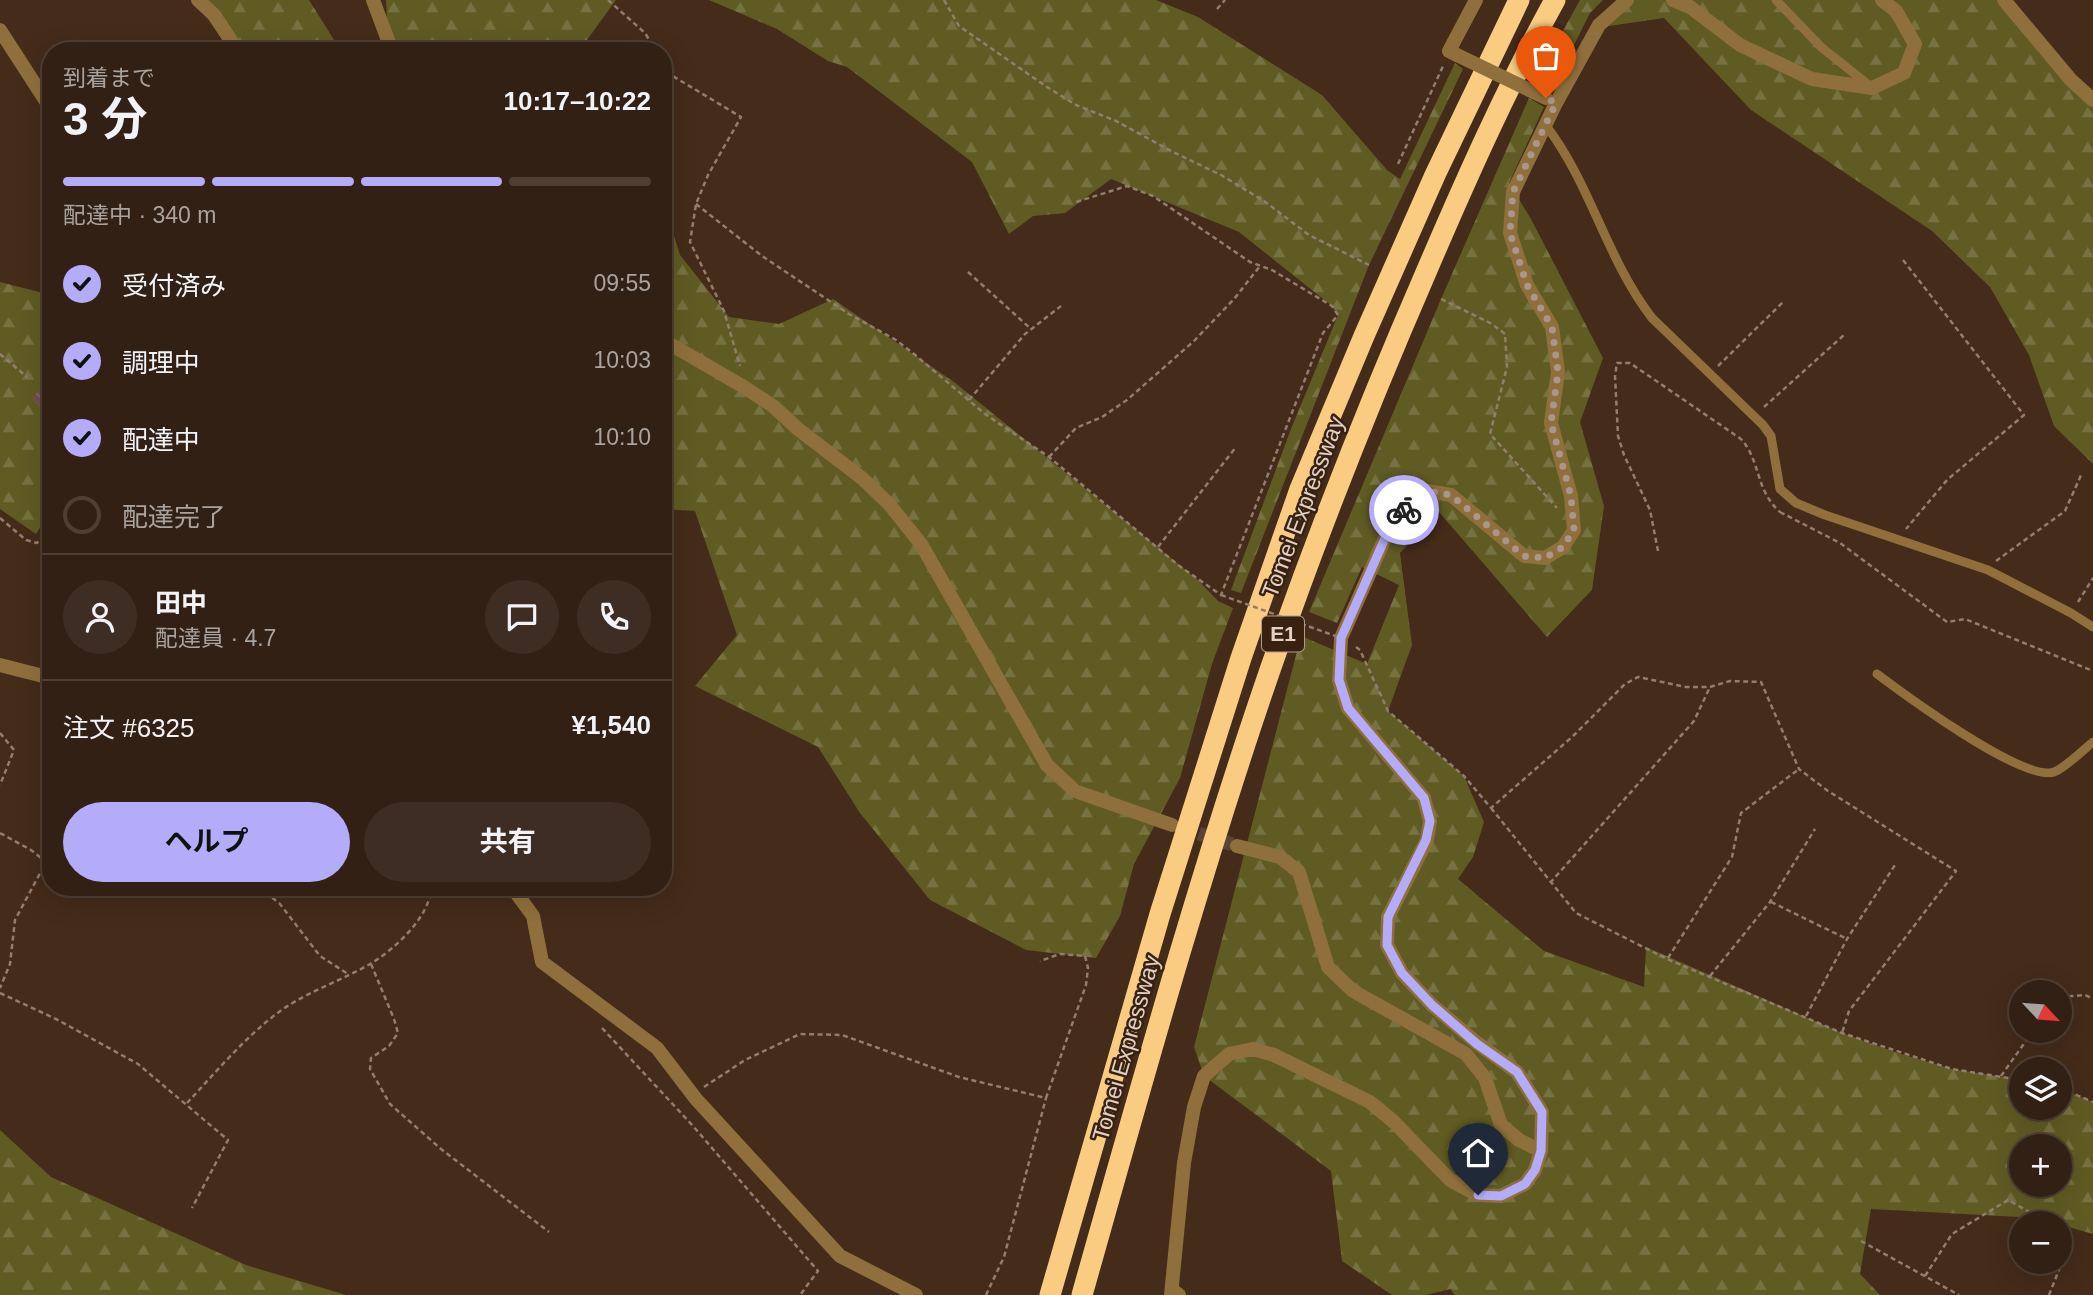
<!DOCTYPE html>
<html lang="ja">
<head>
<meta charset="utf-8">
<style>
	body { margin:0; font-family:Arial,"Noto Sans JP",sans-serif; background:#3e2d22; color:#f1f3f6; height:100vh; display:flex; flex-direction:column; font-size:26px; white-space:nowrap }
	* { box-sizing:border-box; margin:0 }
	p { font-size:23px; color:#a9a3a0 }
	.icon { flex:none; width:38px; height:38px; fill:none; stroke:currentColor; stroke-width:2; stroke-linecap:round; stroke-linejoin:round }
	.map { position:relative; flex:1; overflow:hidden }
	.panel { position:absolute; left:42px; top:42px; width:630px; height:854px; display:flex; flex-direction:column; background:#332014; border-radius:28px; box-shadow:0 7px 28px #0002,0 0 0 2px #4e3e34 }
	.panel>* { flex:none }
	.needle { width:46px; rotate:116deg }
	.buttons { position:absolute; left:2009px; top:980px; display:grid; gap:14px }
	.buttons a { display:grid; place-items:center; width:63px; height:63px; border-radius:50%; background:#332014; box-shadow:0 7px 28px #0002,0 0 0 2px #4e3e34; font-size:35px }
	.pin { position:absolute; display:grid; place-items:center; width:60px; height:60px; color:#fff; margin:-72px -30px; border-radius:50% 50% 50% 0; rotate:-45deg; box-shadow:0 0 7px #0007 }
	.pin .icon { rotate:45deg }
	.courier { position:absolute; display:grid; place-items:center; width:70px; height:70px; margin:-35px; border:5px solid #b4acf9; border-radius:50%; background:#fff; color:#222; box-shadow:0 2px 9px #0007 }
	.overview em { font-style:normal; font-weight:700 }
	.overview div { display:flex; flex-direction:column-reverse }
	.overview { display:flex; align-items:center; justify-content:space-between; height:119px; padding:0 21px }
	h1 { font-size:46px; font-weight:700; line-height:52px }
	.bar { display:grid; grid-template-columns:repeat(4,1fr); gap:10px 7px; align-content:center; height:84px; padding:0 21px }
	.bar i { height:9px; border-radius:5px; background:#4e3e34 }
	.bar .active { background:#b4acf9 }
	.bar p { grid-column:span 4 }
	.line { display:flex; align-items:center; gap:18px; padding:0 21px; border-top:2px solid #4e3e34 }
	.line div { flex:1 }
	.round { display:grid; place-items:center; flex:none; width:74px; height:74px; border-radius:37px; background:#3e2d22 }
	ol { padding:0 21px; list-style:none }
	li { display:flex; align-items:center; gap:21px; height:77px }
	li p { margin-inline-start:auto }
	li .icon { padding:7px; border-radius:50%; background:#b4acf9; color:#111; stroke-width:4 }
	li:last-child { color:#a9a3a0 }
	li i { width:38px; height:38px; border:4px solid #4e3e34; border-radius:50% }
	.primary-button { display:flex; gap:14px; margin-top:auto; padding:14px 21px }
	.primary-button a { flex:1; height:80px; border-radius:42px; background:#b4acf9; color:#111; font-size:28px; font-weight:700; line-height:80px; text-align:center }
	.primary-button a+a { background:#3e2d22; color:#f1f3f6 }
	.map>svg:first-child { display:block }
	.forest { fill:url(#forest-firs); fill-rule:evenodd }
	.building { fill:url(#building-back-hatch) }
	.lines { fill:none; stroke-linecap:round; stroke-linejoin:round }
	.minor-tunnel { stroke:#5c4434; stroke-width:14; stroke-dasharray:14 7; stroke-linecap:butt }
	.path { stroke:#927d70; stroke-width:2.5; stroke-dasharray:5 3.5; stroke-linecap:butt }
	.service { stroke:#8f703c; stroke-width:9 }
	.minor { stroke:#8f703c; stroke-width:14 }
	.tertiary { stroke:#8f703c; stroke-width:14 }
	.motorway { stroke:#facc82; stroke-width:21 }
	.path-bridge { stroke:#927d70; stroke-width:2.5; stroke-dasharray:5 3.5; stroke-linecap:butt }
	.minor-bridge { stroke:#8f703c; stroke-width:14 }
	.done { stroke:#aa968a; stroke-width:7; stroke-dasharray:0 12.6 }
	.route { stroke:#b4acf9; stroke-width:9 }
	.labels { text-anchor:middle; stroke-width:5; stroke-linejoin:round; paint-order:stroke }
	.shield { fill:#392110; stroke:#af9c8f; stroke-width:2 }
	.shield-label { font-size:21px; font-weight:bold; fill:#e1d0c6 }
	.street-label { font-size:23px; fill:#e1d0c6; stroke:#392110 }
</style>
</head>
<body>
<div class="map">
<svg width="2093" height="1295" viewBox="0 0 2093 1295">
	<defs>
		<pattern id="forest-firs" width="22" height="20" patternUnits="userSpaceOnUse" patternTransform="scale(1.75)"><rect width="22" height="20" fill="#605b23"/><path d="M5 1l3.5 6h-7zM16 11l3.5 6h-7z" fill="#767241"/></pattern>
		<pattern id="building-back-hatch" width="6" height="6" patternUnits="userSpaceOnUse" patternTransform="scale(1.75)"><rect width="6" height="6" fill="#714f4a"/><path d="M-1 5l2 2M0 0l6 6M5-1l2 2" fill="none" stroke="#856763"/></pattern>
	</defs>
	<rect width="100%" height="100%" fill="#442b1a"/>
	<path class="forest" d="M203 0H309L341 51H239Z
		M386 0H616L579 51H380L388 41Z
		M709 0H1156L1198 17 1322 95 1387 170 1400 179 1455 63 1463 69 1369 265 1241 593 1231 590 1291 429 1338 315 1332 306 1239 232 1111 179 1065 213 1033 216 1009 234 972 162 847 67 828 61 777 29Z
		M1580 0H1603L1590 13 1551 91 1534 83Z
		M1630 0H2000L2093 97V464L2054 426 2029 355 1990 287 1932 231 1751 110 1664 18 1609 26Z
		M1529 98 1544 107 1509 183 1531 219 1603 358 1580 422 1604 506 1592 590 1547 637 1439 512 1400 553 1412 645 1388 711 1464 776 1484 822 1473 857 1458 879 1544 951 1644 987 1646 947 1842 1033 1898 1053 1952 1069 2021 1080V1108H2060V1088L2093 1102V1234L2037 1218 1871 1209 1860 1274 1880 1295H1454L1451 1289 1426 1295H1392L1342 1261 1331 1171 1204 1076 1194 1047 1301 636 1367 664 1399 585 1362 567 1337 623 1309 612 1441 299ZM2021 1146H2060V1185H2021Z
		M663 201 680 255 729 317 779 324 833 299 954 382 1198 580 1218 601 1233 608 1212 664 1180 778 1134 864 1120 916 1096 958 1026 950 930 900 860 813 818 747 695 686 737 635 695 511 663 509Z
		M0 282 51 295V511L36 534 0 509Z
		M0 1130 51 1177 246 1265 346 1295H0Z"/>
	<path class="building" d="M51 376V419L32 398Z"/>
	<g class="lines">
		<path class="minor-tunnel" d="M1179 827 1237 846"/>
		<path class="path" d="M608 0 645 33 656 51
			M944 0 959 26 1047 87 1076 105 1116 121 1173 152 1221 175 1264 201 1309 235 1369 265
			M1217 9 1225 0
			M663 63 671 75 741 117 708 175 696 204 690 242 724 311 740 366
			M1398 164 1444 64
			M696 204 762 256 849 314 896 340 914 354 985 414 1049 457 1178 565 1221 595 1323 333 1338 315 1332 306 1272 270 1250 262 1153 196 1127 186 1073 203
			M1903 260 2024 415 1947 480 1906 529
			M968 272 1031 329
			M1441 299 1492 324 1505 334 1507 367 1490 434 1557 508
			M0 354 27 377
			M1718 366 1783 302
			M969 400 1025 334 1061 306
			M1764 407 1845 334
			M1049 457 1076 428 1102 417 1127 400 1194 341 1234 299 1260 266
			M1780 512 1840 543 1947 622 1965 619 2093 671
			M0 518 26 540 37 543 51 526
			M1158 547 1236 447
			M1658 551 1650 510 1624 455 1618 436 1615 376 1617 363H1630L1741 439C1761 461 1755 490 1780 512
			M1996 561 2065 511 2082 473
			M2078 602 2093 578
			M1356 647 1360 650 1388 711 1464 776 1491 808 1572 737 1625 684 1638 677 1686 687H1710L1730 681 1761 682 1799 769 1828 791 1956 871 1849 1011 1842 1033
			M0 733 14 750 0 785
			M1491 808 1576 913 1667 959 1842 1033 1952 1069 2021 1080
			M0 833 31 850 46 862 15 920 10 964 0 988
			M1550 883 1694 721 1710 687
			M259 887 280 904 320 956 348 974
			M1771 902 1847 939
			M1668 958 1732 857 1741 813 1799 769
			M371 964 394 1019 398 1033 389 1046 371 1058 370 1069 390 1104 441 1149 549 1232
			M1710 976 1770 902 1815 829
			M0 993 56 1019 138 1064 228 1140 192 1208
			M2060 997 2085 995 2093 999
			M1806 1016 1847 939 1895 865
			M602 1028 693 1126 818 1271 800 1295
			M2001 1076 2033 1031
			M704 1087 745 1060 800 1034 842 1035 959 1077 1046 1098 1086 985 1088 968 1085 956 1060 954 1040 961
			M2060 1088 2093 1102
			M187 1103C216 1072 245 1037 279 1012 306 992 341 981 370 964 394 950 431 916 431 887
			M1861 1241 1959 1295
			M1925 1276 1952 1234 2008 1200 2049 1223
			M986 1295 1004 1257 1046 1098
			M2049 1295 2072 1237 2060 1230"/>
		<path class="service" d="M1776 0 1821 47 1870 86
			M1547 127C1591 185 1607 260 1652 318L1763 425 1771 436 1780 489 1796 503 1825 515 1988 570 2071 613 2093 627
			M1877 674C1905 695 2023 782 2054 772 2065 768 2083 750 2093 742"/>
		<path class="minor" d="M198 0 214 15 238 51
			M373 0 392 51
			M1673 0 1690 7 1740 45 1812 79 1872 88 1904 73 1915 44 1896 11 1882 0
			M2004 0 2071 80 2093 100
			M0 30 51 109
			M1457 55 1449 51 1476 0
			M663 340 744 387 773 406 798 429 863 479 889 504 921 544 1047 765 1075 791 1172 825
			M0 665 51 678
			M1237 846 1280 857 1299 872 1328 967 1353 991 1466 1054 1485 1078 1501 1125 1519 1140 1541 1151
			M512 887 533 916 542 962 657 1048 696 1099 840 1256 916 1295
			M1171 1295 1184 1163 1194 1107 1204 1076 1229 1054 1253 1049 1274 1055 1370 1102 1394 1122 1450 1180 1478 1195 1501 1196 1525 1184 1535 1170 1541 1151 1542 1112 1517 1072 1477 1043 1432 1005 1402 973 1387 945 1388 917 1427 840 1430 821 1424 798 1348 708 1339 680 1341 638 1386 536 1410 502 1427 491 1451 495 1524 556 1545 558 1563 547 1574 530 1571 496 1551 423 1558 372 1552 327 1527 285 1510 233 1513 192 1556 103 1599 25 1627 0"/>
		<path class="tertiary" d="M1172 1290 1179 1295"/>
		<path class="motorway" d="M1050 1295 1160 914 1241 658 1300 489 1364 336 1435 175 1519 0
			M1082 1295C1141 1086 1199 876 1270 670 1317 535 1370 401 1427 270 1466 179 1507 87 1555 0"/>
		<path class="path-bridge" d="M1221 595 1341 638"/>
		<path class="minor-bridge" d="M1457 55 1546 98"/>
	</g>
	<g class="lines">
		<path class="done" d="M1404 510 1410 502 1427 491 1451 495 1524 556 1545 558 1563 547 1574 530 1571 496 1551 423 1558 372 1552 327 1527 285 1510 233 1513 192 1556 103 1546 98"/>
		<path class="route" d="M1404 510 1386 536 1341 638 1339 680 1348 708 1424 798 1430 821 1426 840 1388 917 1387 945 1402 973 1432 1005 1477 1044 1517 1072 1542 1112 1541 1151 1535 1170 1525 1184 1501 1196 1478 1195"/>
	</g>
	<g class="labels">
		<rect class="shield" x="1262" y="616.5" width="42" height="35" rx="5"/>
		<g class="shield-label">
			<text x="1283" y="641">E1</text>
		</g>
		<g class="street-label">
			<text transform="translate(1303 507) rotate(-69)" y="8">Tomei Expressway</text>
			<text transform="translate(1126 1048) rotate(-74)" y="8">Tomei Expressway</text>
		</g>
	</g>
</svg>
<div class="buttons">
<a><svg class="needle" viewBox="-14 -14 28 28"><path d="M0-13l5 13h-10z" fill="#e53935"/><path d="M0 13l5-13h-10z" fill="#a9a3a0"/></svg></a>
<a><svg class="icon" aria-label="layers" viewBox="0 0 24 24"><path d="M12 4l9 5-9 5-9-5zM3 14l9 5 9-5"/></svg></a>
<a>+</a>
<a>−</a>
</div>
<div class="pin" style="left:1546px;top:98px;background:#ea580c"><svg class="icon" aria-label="bag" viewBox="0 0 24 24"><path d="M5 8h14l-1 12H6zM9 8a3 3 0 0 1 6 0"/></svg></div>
<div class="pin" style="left:1478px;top:1195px;background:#1f2937"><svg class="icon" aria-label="home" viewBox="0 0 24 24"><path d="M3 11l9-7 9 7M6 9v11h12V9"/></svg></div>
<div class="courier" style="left:1404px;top:510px"><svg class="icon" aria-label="bike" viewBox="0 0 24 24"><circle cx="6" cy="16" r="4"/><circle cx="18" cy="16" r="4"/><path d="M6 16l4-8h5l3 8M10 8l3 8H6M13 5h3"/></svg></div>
<section class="panel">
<div class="overview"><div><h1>3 分</h1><p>到着まで</p></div><em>10:17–10:22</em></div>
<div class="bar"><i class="active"></i><i class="active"></i><i class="active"></i><i></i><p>配達中 · 340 m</p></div>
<ol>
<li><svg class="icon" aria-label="check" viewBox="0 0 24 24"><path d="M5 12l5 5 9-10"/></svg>受付済み<p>09:55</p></li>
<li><svg class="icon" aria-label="check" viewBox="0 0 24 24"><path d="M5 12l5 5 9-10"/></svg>調理中<p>10:03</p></li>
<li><svg class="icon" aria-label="check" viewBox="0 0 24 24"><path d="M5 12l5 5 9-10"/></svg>配達中<p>10:10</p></li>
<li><i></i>配達完了</li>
</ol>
<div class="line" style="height:126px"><a class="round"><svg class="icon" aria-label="person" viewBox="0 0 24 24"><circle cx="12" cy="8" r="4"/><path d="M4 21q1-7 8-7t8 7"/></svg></a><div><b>田中</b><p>配達員 · 4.7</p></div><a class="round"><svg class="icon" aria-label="chat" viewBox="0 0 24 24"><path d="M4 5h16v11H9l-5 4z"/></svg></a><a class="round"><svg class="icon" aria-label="phone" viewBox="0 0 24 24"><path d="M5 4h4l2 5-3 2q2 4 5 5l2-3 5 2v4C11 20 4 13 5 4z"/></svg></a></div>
<div class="line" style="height:91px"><div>注文 #6325</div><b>¥1,540</b></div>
<div class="primary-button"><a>ヘルプ</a><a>共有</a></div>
</section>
</div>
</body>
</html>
